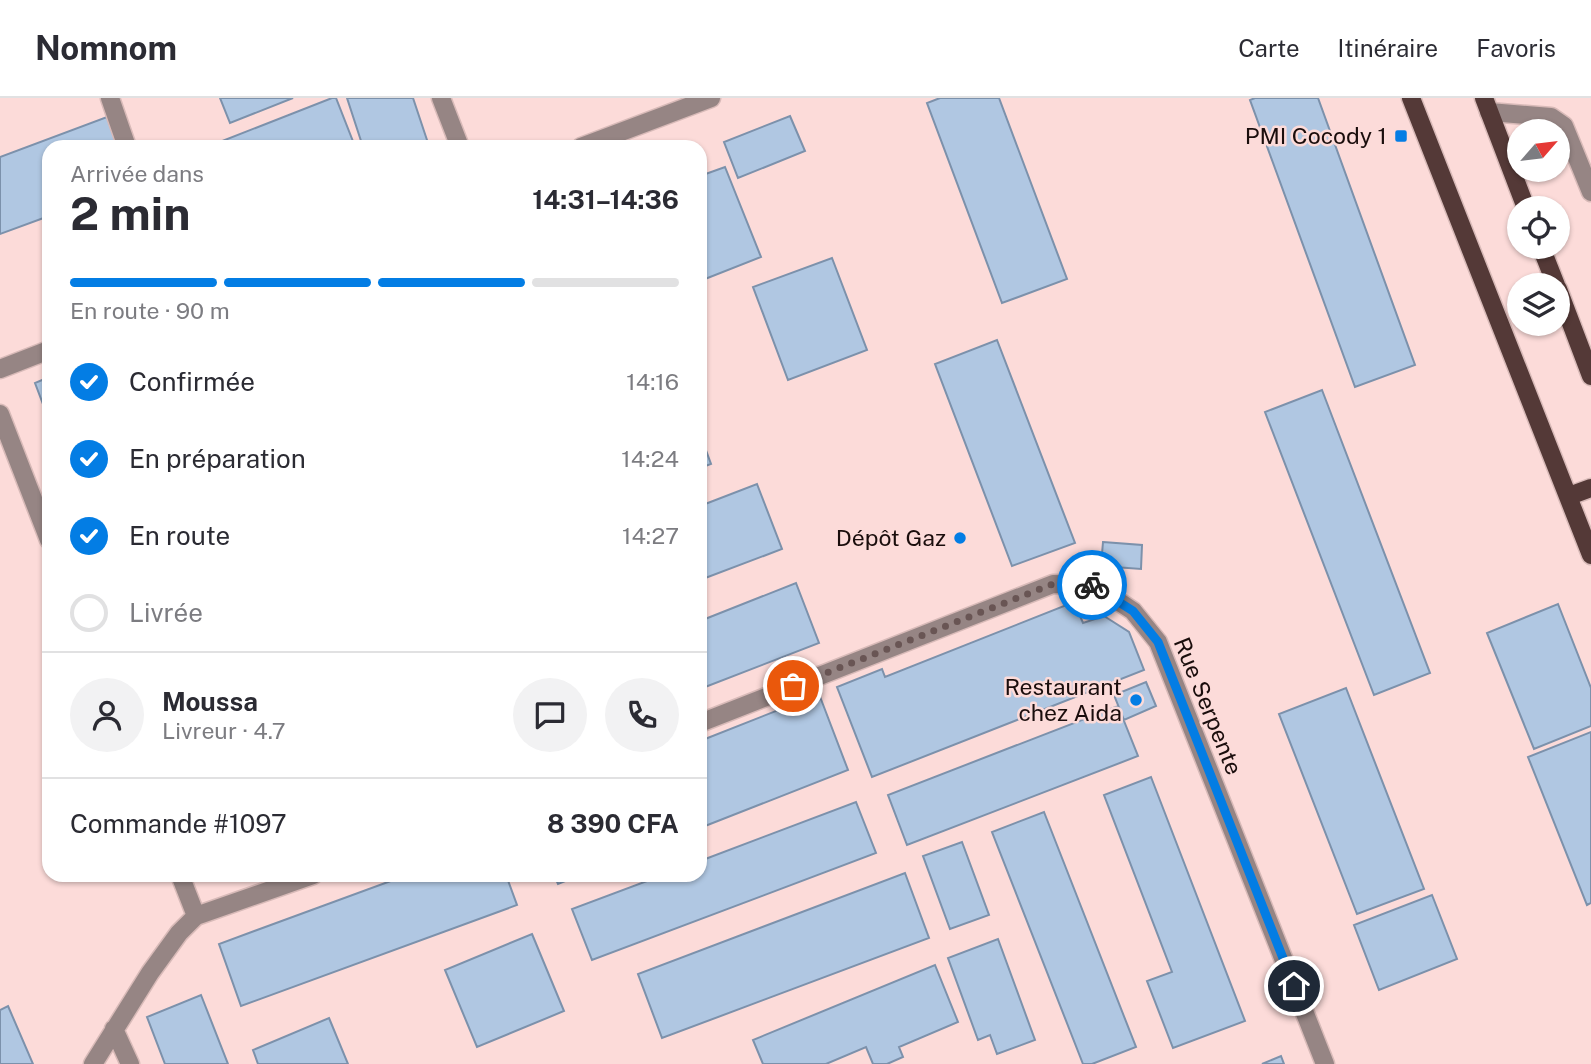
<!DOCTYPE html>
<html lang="fr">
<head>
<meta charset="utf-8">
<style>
	body { margin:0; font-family:"Public Sans",sans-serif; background:#f2f2f3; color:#2b2b33; height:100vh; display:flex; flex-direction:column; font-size:26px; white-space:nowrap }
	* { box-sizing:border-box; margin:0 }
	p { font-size:23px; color:#7c7c81 }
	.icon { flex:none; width:38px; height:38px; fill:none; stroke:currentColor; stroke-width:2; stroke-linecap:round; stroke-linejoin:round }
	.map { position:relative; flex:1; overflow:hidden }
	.details { position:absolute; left:42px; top:42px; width:665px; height:742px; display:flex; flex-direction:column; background:#fff; border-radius:21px; box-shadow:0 2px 5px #0004 }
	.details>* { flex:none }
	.needle { width:46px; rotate:62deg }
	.tools { position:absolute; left:1507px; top:21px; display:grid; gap:14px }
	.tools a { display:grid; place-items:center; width:63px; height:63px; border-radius:50%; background:#fff; box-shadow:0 2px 5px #0004; font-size:35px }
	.pin { position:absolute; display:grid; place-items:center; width:60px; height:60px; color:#fff; margin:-30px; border:4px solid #fff; border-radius:50%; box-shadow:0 2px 7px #0007 }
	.courier { position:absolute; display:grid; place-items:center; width:70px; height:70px; margin:-35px; border:5px solid #037de4; border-radius:50%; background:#fff; color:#222; box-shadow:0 2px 9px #0007 }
	.head em { font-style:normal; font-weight:700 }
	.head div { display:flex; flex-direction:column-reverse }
	.head { display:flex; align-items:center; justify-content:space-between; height:119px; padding:0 28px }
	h1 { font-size:46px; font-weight:700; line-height:52px }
	.bar { display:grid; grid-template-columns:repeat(4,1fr); gap:10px 7px; align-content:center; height:84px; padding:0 28px }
	.bar i { height:9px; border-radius:5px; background:#e1e1e2 }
	.bar .selected { background:#037de4 }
	.bar p { grid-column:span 4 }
	.line { display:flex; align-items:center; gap:18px; padding:0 28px; border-top:2px solid #e1e1e2 }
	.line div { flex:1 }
	.round { display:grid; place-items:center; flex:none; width:74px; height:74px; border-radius:37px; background:#f2f2f3 }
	ol { padding:0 28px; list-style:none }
	li { display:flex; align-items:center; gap:21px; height:77px }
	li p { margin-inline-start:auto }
	li .icon { padding:7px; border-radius:50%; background:#037de4; color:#fff; stroke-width:4 }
	li:last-child { color:#7c7c81 }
	li i { width:38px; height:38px; border:4px solid #e1e1e2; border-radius:50% }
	header { display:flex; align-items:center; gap:42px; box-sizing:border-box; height:98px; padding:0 35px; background:#fff; border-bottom:2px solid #e1e1e2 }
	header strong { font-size:33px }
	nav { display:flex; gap:38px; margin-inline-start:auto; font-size:24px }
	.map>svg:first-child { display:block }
	.building { fill:#b0c7e2; stroke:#7c91ab; stroke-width:2 }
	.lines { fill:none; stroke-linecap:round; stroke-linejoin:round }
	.minor-casing { stroke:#d8bab8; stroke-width:21 }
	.major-casing { stroke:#d8bab8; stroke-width:21 }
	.minor { stroke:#968584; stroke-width:18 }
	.major { stroke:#543937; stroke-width:18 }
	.done { stroke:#695554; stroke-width:7; stroke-dasharray:0 12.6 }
	.route { stroke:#037de4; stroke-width:9 }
	.poi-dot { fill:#037de4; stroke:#fcdbd9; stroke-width:2.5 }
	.labels { text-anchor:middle; stroke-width:5; stroke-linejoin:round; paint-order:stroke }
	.poi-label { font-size:23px; fill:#1a0d0c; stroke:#fcdbd9; text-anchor:end }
	.street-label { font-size:23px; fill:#1a0d0c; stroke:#fcdbd9 }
</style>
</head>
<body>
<header>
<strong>Nomnom</strong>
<nav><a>Carte</a><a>Itinéraire</a><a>Favoris</a></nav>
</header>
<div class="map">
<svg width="1591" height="966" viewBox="0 0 1591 966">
	<rect width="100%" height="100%" fill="#fcdbd9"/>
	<path class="building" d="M220 0H293L230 25Z
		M332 0H336L354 46 347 49H207Z
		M347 0H413L428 45 414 49H363Z
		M940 0H999L1067 181 1002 205 927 5Z
		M1255 0H1318L1415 267 1355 289 1250 2Z
		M790 18 805 53 738 80 724 44Z
		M107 19 118 49H49V118L0 136V59Z
		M725 69 761 159 700 183V78Z
		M832 160 867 252 788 282 753 189Z
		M997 242 1075 445 1012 468 935 266Z
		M49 279V322L35 285Z
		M1322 292 1430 575 1374 597 1265 314Z
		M700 336 711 366 700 370Z
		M757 386 782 451 700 482V408Z
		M1103 444 1142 447 1141 471 1101 468Z
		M796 485 819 545 700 591V523Z
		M1074 504 1083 525 1104 518 1129 534 1144 572 872 679 837 589 882 571 885 579Z
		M1558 506 1591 590V628L1534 651 1487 535Z
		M1146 584 1156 608 1124 622 1114 597Z
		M1346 590 1424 791 1357 816 1279 616Z
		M819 596 848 672 700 730V643Z
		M1118 608 1138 658 907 747 888 697Z
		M1591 634V805L1587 807 1528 659Z
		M1151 679 1245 923 1173 950 1147 883 1172 874 1104 697Z
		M856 704 876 755 592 862 572 811 663 777H700V763Z
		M1044 714 1136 949 1092 966H1083L992 734Z
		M962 744 989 817 950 831 923 758Z
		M905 775 929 840 662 940 638 876Z
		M407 777H506L517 807 241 908 219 846Z
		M554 777H580L558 786Z
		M1432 797 1457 861 1379 892 1354 827Z
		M532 836 564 913 477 949 445 872Z
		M998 841 1035 942 997 956 990 937 978 942 948 860Z
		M935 867 958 924 899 949 903 959 887 966H873L866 949 826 966H763L753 942Z
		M201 897 228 966H165L147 919Z
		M8 908 33 966H0V912Z
		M329 920 348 966H258L253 952Z
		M1281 958 1284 966H1262Z"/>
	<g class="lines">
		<g class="minor-casing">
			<path id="minor" d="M110 0 127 49
				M441 0 460 49
				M1489 14 1551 19 1564 28 1591 94
				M581 49 711 0
				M0 271 49 252
				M0 316 49 442
				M700 625 1053 486 1094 487 1133 513 1158 544 1325 966
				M180 777 196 818
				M114 931 130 966
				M93 966 150 875 179 835 196 818 313 777"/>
		</g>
		<g class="major-casing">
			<path id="major" d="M1411 0 1591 457
				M1484 0 1526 110
				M1541 149 1556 187
				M1558 191 1591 278
				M1569 398 1591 390"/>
		</g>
		<use href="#minor" class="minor"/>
		<use href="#major" class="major"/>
	</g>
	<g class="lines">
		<path class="done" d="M793 588 1053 486 1092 487"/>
		<path class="route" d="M1092 487 1133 513 1158 544 1294 888"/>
	</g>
	<g class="poi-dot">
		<rect x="1394" y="31" width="14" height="14" rx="3.5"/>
		<circle cx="960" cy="440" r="7"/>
		<circle cx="1136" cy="602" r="7"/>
	</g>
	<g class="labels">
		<g class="poi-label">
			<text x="1387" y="46">PMI Cocody 1</text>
			<text x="946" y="448">Dépôt Gaz</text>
			<text x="1122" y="597">Restaurant<tspan x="1122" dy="26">chez Aida</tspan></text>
		</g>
		<g class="street-label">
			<text transform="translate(1208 608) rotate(68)" y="8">Rue Serpente</text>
		</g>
	</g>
</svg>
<div class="tools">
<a><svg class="needle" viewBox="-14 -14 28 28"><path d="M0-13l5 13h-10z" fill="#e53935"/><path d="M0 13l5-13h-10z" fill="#7c7c81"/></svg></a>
<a><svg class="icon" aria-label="locate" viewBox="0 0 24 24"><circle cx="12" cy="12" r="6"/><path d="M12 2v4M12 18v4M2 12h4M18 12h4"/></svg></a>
<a><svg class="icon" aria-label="layers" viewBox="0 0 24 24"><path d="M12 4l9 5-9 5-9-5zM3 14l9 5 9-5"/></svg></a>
</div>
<div class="pin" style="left:793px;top:588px;background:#ea580c"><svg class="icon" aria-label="bag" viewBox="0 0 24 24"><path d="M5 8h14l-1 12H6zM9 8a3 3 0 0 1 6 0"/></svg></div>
<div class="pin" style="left:1294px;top:888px;background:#1f2937"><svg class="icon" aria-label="home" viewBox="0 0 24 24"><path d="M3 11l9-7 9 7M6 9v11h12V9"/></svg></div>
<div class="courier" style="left:1092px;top:487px"><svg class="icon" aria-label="bike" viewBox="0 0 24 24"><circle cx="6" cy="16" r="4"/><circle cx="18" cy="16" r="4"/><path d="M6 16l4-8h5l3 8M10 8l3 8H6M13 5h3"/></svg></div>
<section class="details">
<div class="head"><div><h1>2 min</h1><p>Arrivée dans</p></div><em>14:31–14:36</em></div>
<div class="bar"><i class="selected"></i><i class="selected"></i><i class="selected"></i><i></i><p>En route · 90 m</p></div>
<ol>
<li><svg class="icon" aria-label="check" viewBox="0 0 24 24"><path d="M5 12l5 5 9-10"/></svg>Confirmée<p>14:16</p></li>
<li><svg class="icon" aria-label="check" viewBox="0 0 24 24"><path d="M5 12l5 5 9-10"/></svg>En préparation<p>14:24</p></li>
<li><svg class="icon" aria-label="check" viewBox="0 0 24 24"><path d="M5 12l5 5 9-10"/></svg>En route<p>14:27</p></li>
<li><i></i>Livrée</li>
</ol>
<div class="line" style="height:126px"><a class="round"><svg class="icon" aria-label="person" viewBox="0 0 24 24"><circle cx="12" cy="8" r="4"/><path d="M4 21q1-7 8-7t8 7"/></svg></a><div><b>Moussa</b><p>Livreur · 4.7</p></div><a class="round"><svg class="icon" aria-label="chat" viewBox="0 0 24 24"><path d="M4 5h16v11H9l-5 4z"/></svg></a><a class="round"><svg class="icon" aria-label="phone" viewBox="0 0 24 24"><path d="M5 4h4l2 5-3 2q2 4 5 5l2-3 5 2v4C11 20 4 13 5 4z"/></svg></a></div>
<div class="line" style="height:91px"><div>Commande #1097</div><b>8 390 CFA</b></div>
</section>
</div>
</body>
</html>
